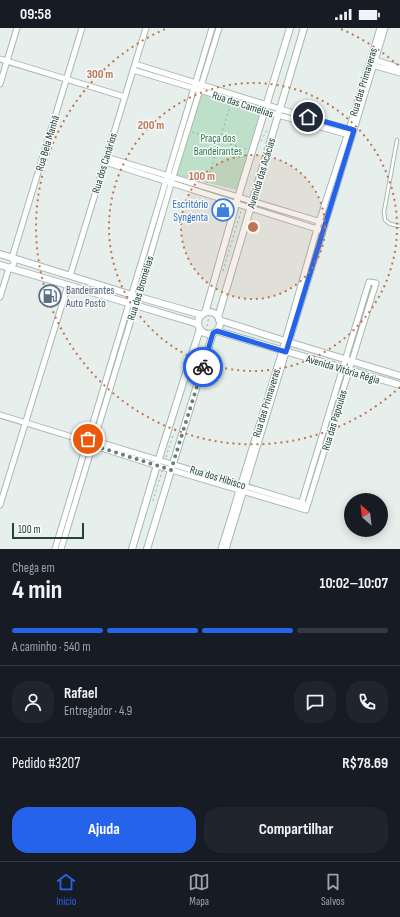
<!DOCTYPE html>
<html lang="pt">
<head>
<meta charset="utf-8">
<style>
	body { margin:0; font-family:"Sofia Sans Condensed",sans-serif; background:#20242c; color:#f1f3f6; height:100vh; display:flex; flex-direction:column; font-size:15px; white-space:nowrap }
	* { box-sizing:border-box; margin:0 }
	p { font-size:13px; color:#9ea1a6 }
	.icon { flex:none; width:22px; height:22px; fill:none; stroke:currentColor; stroke-width:2; stroke-linecap:round; stroke-linejoin:round }
	.map { position:relative; height:521px; overflow:hidden }
	.sheet { display:flex; flex-direction:column; background:#171b24; flex:1 }
	.sheet>* { flex:none }
	.needle { width:26px; rotate:332deg }
	.fabs { position:absolute; left:344px; top:465px; display:grid; gap:8px }
	.fabs a { display:grid; place-items:center; width:44px; height:44px; border-radius:50%; background:#171b24; box-shadow:0 2px 10px #0003; font-size:20px }
	.scale { position:absolute; left:12px; bottom:10px; width:72px; box-sizing:border-box; padding-left:4px; border:2px solid #24423a; border-top:0; font-size:11px; line-height:14px; white-space:nowrap; color:#24423a; -webkit-text-stroke:3px #f7fbf9; paint-order:stroke }
	.pin { position:absolute; display:grid; place-items:center; width:34px; height:34px; color:#fff; margin:-17px; border:2px solid #fff; border-radius:50%; box-shadow:0 1px 4px #0007 }
	.courier { position:absolute; display:grid; place-items:center; width:40px; height:40px; margin:-20px; border:3px solid #2563eb; border-radius:50%; background:#fff; color:#222; box-shadow:0 1px 5px #0007 }
	.head em { font-style:normal; font-weight:700 }
	.head div { display:flex; flex-direction:column-reverse }
	.head { display:flex; align-items:center; justify-content:space-between; height:68px; padding:0 12px }
	h1 { font-size:26px; font-weight:700; line-height:30px }
	.bar { display:grid; grid-template-columns:repeat(4,1fr); gap:6px 4px; align-content:center; height:48px; padding:0 12px }
	.bar i { height:5px; border-radius:3px; background:#363941 }
	.bar .active { background:#2563eb }
	.bar p { grid-column:span 4 }
	.line { display:flex; align-items:center; gap:10px; padding:0 12px; border-top:1px solid #363941 }
	.line div { flex:1 }
	.round { display:grid; place-items:center; flex:none; width:42px; height:42px; border-radius:16px; background:#20242c }
	.primary-button { display:flex; gap:8px; margin-top:auto; padding:8px 12px }
	.primary-button a { flex:1; height:46px; border-radius:16px; background:#2563eb; color:#fff; font-size:16px; font-weight:700; line-height:46px; text-align:center }
	.primary-button a+a { background:#20242c; color:#f1f3f6 }
	.status { display:flex; justify-content:space-between; align-items:center; height:28px; padding:0 20px; background:#171b24; direction:ltr }
	.status svg { height:11px; fill:currentColor }
	.tabs { display:flex; justify-content:space-around; align-items:center; height:56px; border-top:1px solid #363941; background:#171b24; font-size:11px; color:#9ea1a6 }
	.tabs a { display:grid; justify-items:center; gap:2px }
	.tabs .active { color:#2563eb }
	.map>svg:first-child { display:block }
	.green { fill:#bfe0c8 }
	.lines { fill:none; stroke-linecap:round; stroke-linejoin:round }
	.service-casing { stroke:#a8b8b2; stroke-width:4.5 }
	.minor-casing { stroke:#a8b8b2; stroke-width:7 }
	.tertiary-casing { stroke:#a8b8b2; stroke-width:8 }
	.path { stroke:#86b3a5; stroke-width:1; stroke-dasharray:2 3; stroke-linecap:butt }
	.service { stroke:#fff; stroke-width:2.5 }
	.minor { stroke:#fff; stroke-width:5 }
	.tertiary { stroke:#fff; stroke-width:6 }
	.done { stroke:#687f78; stroke-width:4; stroke-dasharray:0 7.2 }
	.route { stroke:#2563eb; stroke-width:5 }
	.ring { fill:none; stroke:#c07456; stroke-width:2; stroke-dasharray:2 4 }
	.labels { text-anchor:middle; stroke-width:3; stroke-linejoin:round; paint-order:stroke }
	.street-label { font-size:11px; fill:#24423a; stroke:#f7fbf9 }
	.park-label { font-size:11px; fill:#2d7a4b; stroke:#f7fbf9 }
	.shop-label { font-size:11px; fill:#366cbe; stroke:#f7fbf9; text-anchor:end }
	.service-label { font-size:11px; fill:#4e5e75; stroke:#f7fbf9; text-anchor:start }
	.centre { fill:#c07456; stroke:#f7fbf9; stroke-width:2 }
	.ring-label { font-size:12px; text-anchor:middle; font-weight:bold; fill:#c07456; stroke:#f7fbf9; stroke-width:3; stroke-linejoin:round; paint-order:stroke }
</style>
</head>
<body>
<div class="status"><b>09:58</b><svg viewBox="0 0 49 12"><path d="M0 12V9h3v3zM5 12V6h3v6zM10 12V3h3v9zM15 12V0h3v12zM26 1h20v11H26zM47 4h2v5h-2z"/></svg></div>
<div class="map">
<svg width="400" height="521" viewBox="0 0 400 521">
	<rect width="100%" height="100%" fill="#e6efeb"/>
	<path class="green" d="M201 66 261 85 237 162 176 147Z"/>
	<g class="lines">
		<g class="service-casing">
			<path id="service" d="M397 112 384 184 385 192 390 196 400 198"/>
		</g>
		<g class="minor-casing">
			<path id="minor" d="M0 31 125 69
				M372 31 400 40
				M135 36 280 81 351 102
				M372 37 400 45
				M133 42 200 62 278 87 349 107
				M0 56 17 0
				M106 129 321 194
				M105 134 320 202
				M12 230 82 0
				M9 240 13 237 14 235 12 230
				M70 248 146 0
				M0 269 9 240
				M0 387 82 412 86 415 148 435 306 482 376 255 369 254 300 480
				M92 412 304 476
				M0 477 68 257
				M55 521 212 0
				M61 521 138 269 173 149 219 0
				M221 521 285 313 319 194 349 101 380 0
				M226 521 385 0"/>
		</g>
		<g class="tertiary-casing">
			<path id="tertiary" d="M0 226 132 267 202 287
				M0 237 135 277 198 296
				M198 295a11 11 0 1 1 22 0a11 11 0 1 1-22 0Z
				M205 285 236 176 290 0
				M218 289 304 0
				M219 292 285 313 400 348
				M217 303 400 357
				M132 521 157 437 200 301
				M147 521 213 305"/>
		</g>
		<path class="path" d="M192 104 246 121
			M261 113 268 100
			M207 155 230 77
			M223 243 241 183
			M206 303 209 288
			M166 429 173 407
			M153 473 162 443"/>
		<use href="#service" class="service"/>
		<use href="#minor" class="minor"/>
		<use href="#tertiary" class="tertiary"/>
	</g>
	<g class="lines">
		<path class="done" d="M88 411 86 415 171 442 203 339"/>
		<path class="route" d="M203 339 213 305 217 303 286 324 354 102 308 89"/>
	</g>
	<circle cx="253" cy="199" r="72" fill="#c07456" fill-opacity=".12"/>
	<g class="ring">
		<circle cx="253" cy="199" r="72"/>
		<circle cx="253" cy="199" r="144"/>
		<path d="M400 359A217 217 0 1 1 165 1M341 1A217 217 0 0 1 400 39"/>
	</g>
	<defs>
		<g id="shop-ring" transform="scale(1.15)"><circle r="9.5" fill="#f7fbf9" stroke="#3f7fe0" stroke-width="1.5"/><path d="M-5-2.5h2.3a2.7 3.5 0 0 1 5.4 0H5L5.5 6h-11ZM-1.5-2.5h3a1.5 2.3 0 0 0-3 0Z" fill="#3f7fe0"/></g>
		<g id="fuel-ring" transform="scale(1.15)"><circle r="9.5" fill="#f7fbf9" stroke="#5c6f8a" stroke-width="1.5"/><path d="M-5.5-6h7V0h2V4h1.3V-2.5L3-4.5l.8-.8L6-3V5H2.5V1h-1V6h-7ZM-4.2-4.7v3.2H.2V-4.7Z" fill="#5c6f8a"/></g>
	</defs>
	<g fill-rule="evenodd">
		<use href="#shop-ring" x="223" y="182"/>
		<use href="#fuel-ring" x="50" y="268"/>
	</g>
	<g class="labels">
		<g class="street-label">
			<text transform="translate(363 54) rotate(-73)" y="4">Rua das Primaveras</text>
			<text transform="translate(243 76) rotate(18)" y="4">Rua das Camélias</text>
			<text transform="translate(47 115) rotate(-73)" y="4">Rua Bela Manhã</text>
			<text transform="translate(104 135) rotate(-73)" y="4">Rua dos Canários</text>
			<text transform="translate(261 145) rotate(-73)" y="4">Avenida das Acácias</text>
			<text transform="translate(140 260) rotate(-73)" y="4">Rua das Bromélias</text>
			<text transform="translate(343 341) rotate(17)" y="4">Avenida Vitória Régia</text>
			<text transform="translate(266 375) rotate(-73)" y="4">Rua das Primaveras</text>
			<text transform="translate(334 392) rotate(-73)" y="4">Rua das Papoulas</text>
			<text transform="translate(218 449) rotate(17)" y="4">Rua dos Hibisco</text>
		</g>
		<g class="park-label">
			<text x="218" y="114">Praça dos<tspan x="218" dy="13">Bandeirantes</tspan></text>
		</g>
		<g class="shop-label">
			<text x="208" y="180">Escritório<tspan x="208" dy="13">Syngenta</tspan></text>
		</g>
		<g class="service-label">
			<text x="66" y="266">Bandeirantes<tspan x="66" dy="13">Auto Posto</tspan></text>
		</g>
	</g>
	<circle cx="253" cy="199" r="6" class="centre"/>
	<g class="ring-label">
		<text x="100" y="50">300 m</text>
		<text x="151" y="101">200 m</text>
		<text x="202" y="152">100 m</text>
	</g>
</svg>
<div class="fabs">
<a><svg class="needle" viewBox="-14 -14 28 28"><path d="M0-13l5 13h-10z" fill="#e53935"/><path d="M0 13l5-13h-10z" fill="#9ea1a6"/></svg></a>
</div>
<div class="scale">100 m</div>
<div class="pin" style="left:88px;top:411px;background:#ea580c"><svg class="icon" aria-label="bag" viewBox="0 0 24 24"><path d="M5 8h14l-1 12H6zM9 8a3 3 0 0 1 6 0"/></svg></div>
<div class="pin" style="left:308px;top:89px;background:#1f2937"><svg class="icon" aria-label="home" viewBox="0 0 24 24"><path d="M3 11l9-7 9 7M6 9v11h12V9"/></svg></div>
<div class="courier" style="left:203px;top:339px"><svg class="icon" aria-label="bike" viewBox="0 0 24 24"><circle cx="6" cy="16" r="4"/><circle cx="18" cy="16" r="4"/><path d="M6 16l4-8h5l3 8M10 8l3 8H6M13 5h3"/></svg></div>
</div>
<section class="sheet">
<div class="head"><div><h1>4 min</h1><p>Chega em</p></div><em>10:02–10:07</em></div>
<div class="bar"><i class="active"></i><i class="active"></i><i class="active"></i><i></i><p>A caminho · 540 m</p></div>
<div class="line" style="height:72px"><a class="round"><svg class="icon" aria-label="person" viewBox="0 0 24 24"><circle cx="12" cy="8" r="4"/><path d="M4 21q1-7 8-7t8 7"/></svg></a><div><b>Rafael</b><p>Entregador · 4.9</p></div><a class="round"><svg class="icon" aria-label="chat" viewBox="0 0 24 24"><path d="M4 5h16v11H9l-5 4z"/></svg></a><a class="round"><svg class="icon" aria-label="phone" viewBox="0 0 24 24"><path d="M5 4h4l2 5-3 2q2 4 5 5l2-3 5 2v4C11 20 4 13 5 4z"/></svg></a></div>
<div class="line" style="height:52px"><div>Pedido #3207</div><b>R$78.69</b></div>
<div class="primary-button"><a>Ajuda</a><a>Compartilhar</a></div>
</section>
<nav class="tabs">
<a class="active"><svg class="icon" aria-label="home" viewBox="0 0 24 24"><path d="M3 11l9-7 9 7M6 9v11h12V9"/></svg>Início</a>
<a><svg class="icon" aria-label="map" viewBox="0 0 24 24"><path d="M3 6l6-2 6 2 6-2v14l-6 2-6-2-6 2zM9 4v14M15 6v14"/></svg>Mapa</a>
<a><svg class="icon" aria-label="saved" viewBox="0 0 24 24"><path d="M7 4h10v16l-5-4-5 4z"/></svg>Salvos</a>
</nav>
</body>
</html>
